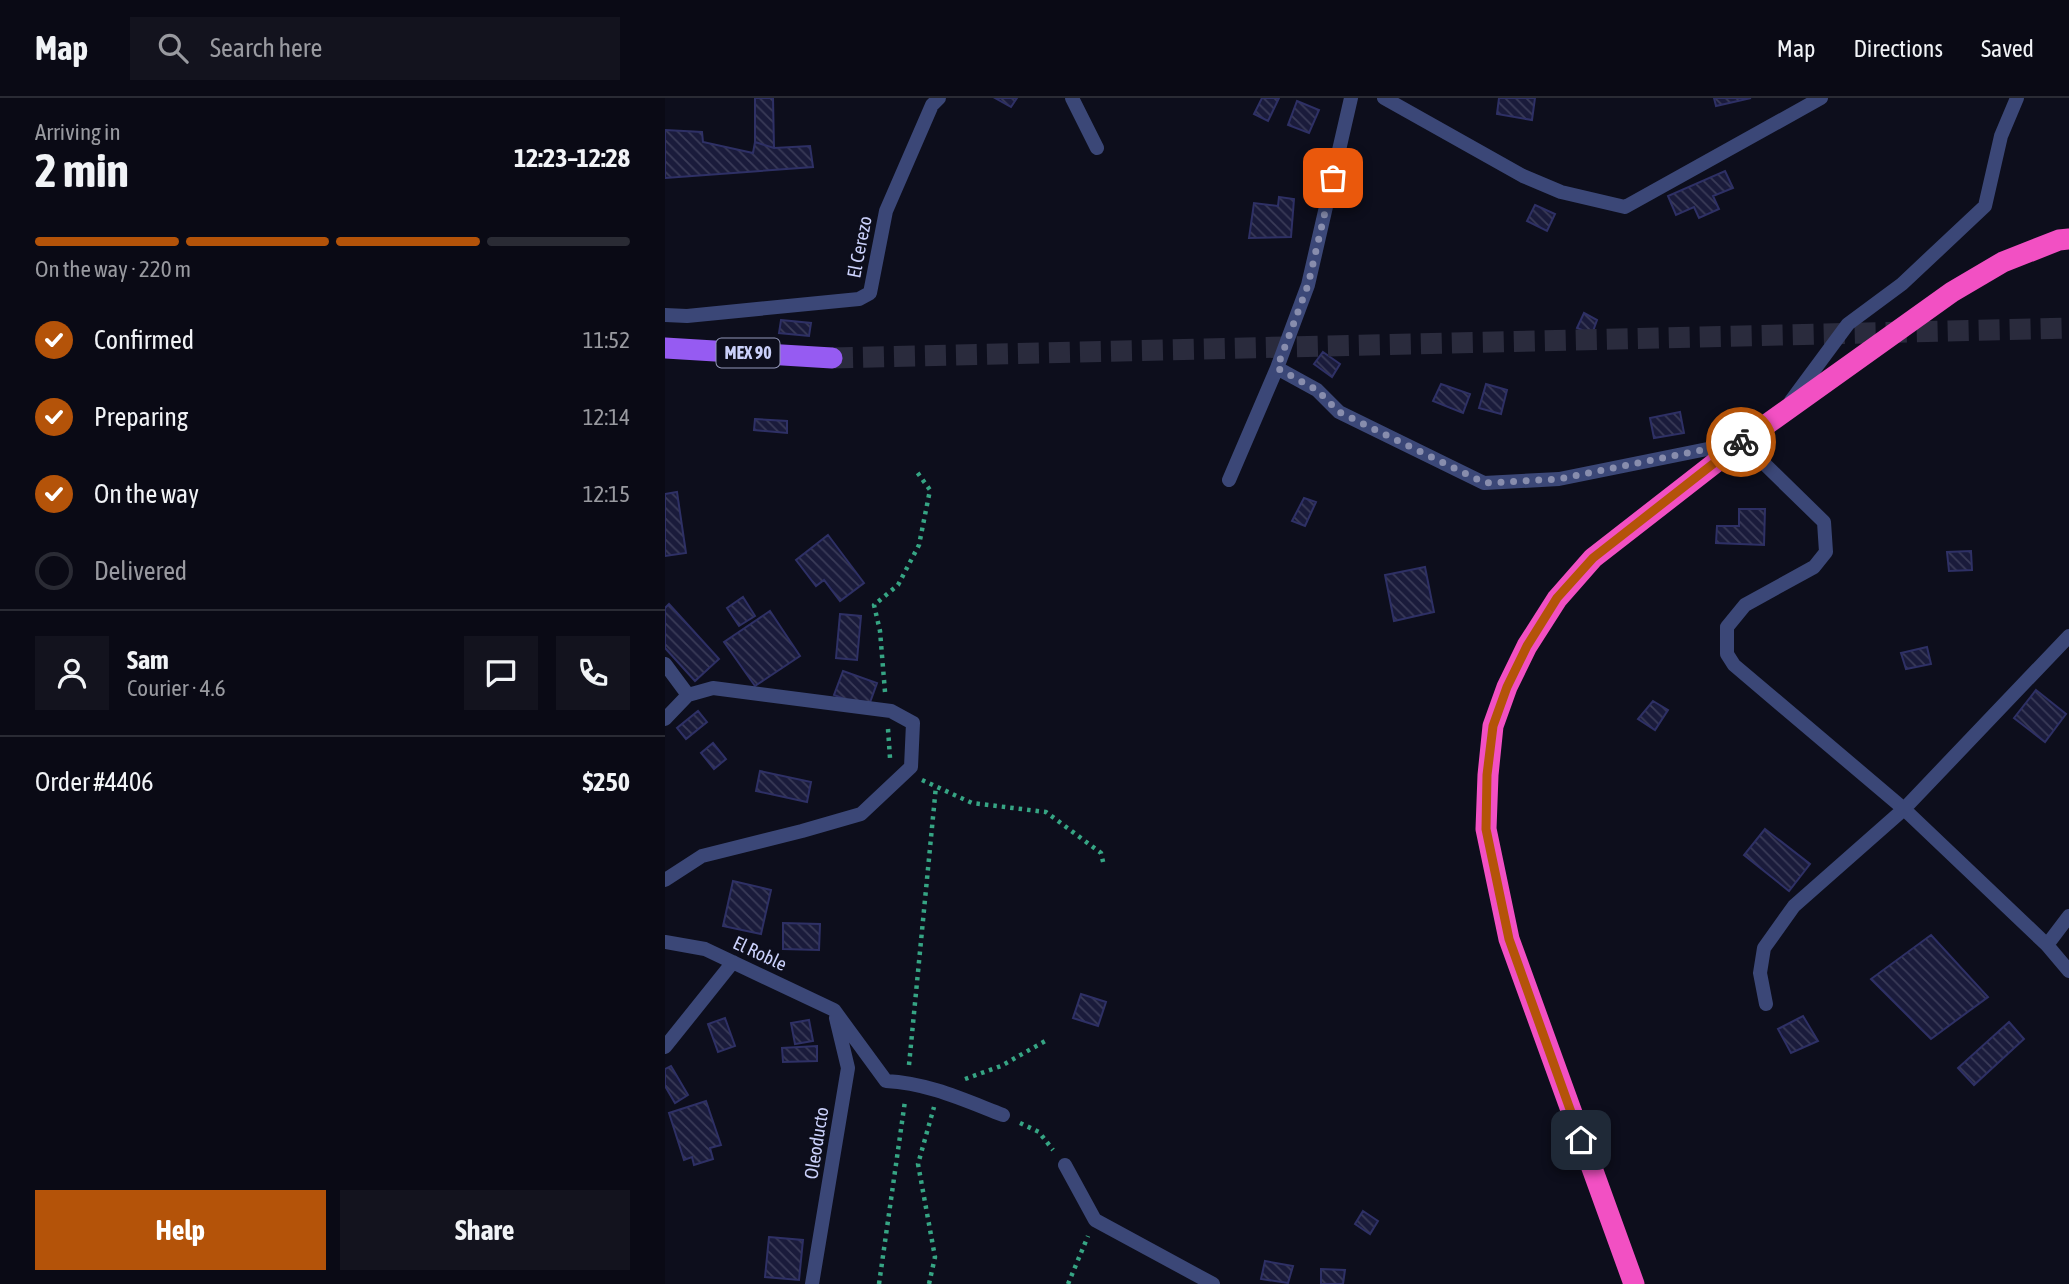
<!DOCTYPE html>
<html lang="en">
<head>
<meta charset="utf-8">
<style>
	body { margin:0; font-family:"Asap Condensed",sans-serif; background:#13131e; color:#f1f3f6; height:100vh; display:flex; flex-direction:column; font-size:26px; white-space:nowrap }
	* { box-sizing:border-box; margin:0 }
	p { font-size:23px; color:#999aa0 }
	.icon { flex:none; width:38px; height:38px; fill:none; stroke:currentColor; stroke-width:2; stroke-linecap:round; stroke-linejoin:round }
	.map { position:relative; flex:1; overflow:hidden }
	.panel { display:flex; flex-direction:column; background:#0a0a15; width:665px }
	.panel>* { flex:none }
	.pin { position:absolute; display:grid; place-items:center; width:60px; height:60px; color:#fff; margin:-30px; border-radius:14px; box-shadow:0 4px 10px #0006 }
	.courier { position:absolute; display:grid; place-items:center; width:70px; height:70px; margin:-35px; border:5px solid #b45309; border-radius:50%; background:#fff; color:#222; box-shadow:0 2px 9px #0007 }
	.overview em { font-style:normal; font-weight:700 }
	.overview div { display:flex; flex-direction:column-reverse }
	.overview { display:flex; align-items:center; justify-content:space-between; height:119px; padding:0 35px }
	h1 { font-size:46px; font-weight:700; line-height:52px }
	.bar { display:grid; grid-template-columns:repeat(4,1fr); gap:10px 7px; align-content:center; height:84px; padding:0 35px }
	.bar i { height:9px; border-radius:5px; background:#2a2b34 }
	.bar .on { background:#b45309 }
	.bar p { grid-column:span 4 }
	.line { display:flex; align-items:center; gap:18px; padding:0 35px; border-top:2px solid #2a2b34 }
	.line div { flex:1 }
	.round { display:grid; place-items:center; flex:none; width:74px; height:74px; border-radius:0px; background:#13131e }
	ol { padding:0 35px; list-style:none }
	li { display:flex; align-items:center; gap:21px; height:77px }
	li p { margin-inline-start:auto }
	li .icon { padding:7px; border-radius:50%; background:#b45309; color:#fff; stroke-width:4 }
	li:last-child { color:#999aa0 }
	li i { width:38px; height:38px; border:4px solid #2a2b34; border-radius:50% }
	.action { display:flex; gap:14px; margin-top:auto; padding:14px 35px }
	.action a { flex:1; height:80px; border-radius:0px; background:#b45309; color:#fff; font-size:28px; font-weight:700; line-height:80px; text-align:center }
	.action a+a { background:#13131e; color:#f1f3f6 }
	header { display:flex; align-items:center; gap:42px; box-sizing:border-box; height:98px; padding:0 35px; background:#0a0a15; border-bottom:2px solid #2a2b34 }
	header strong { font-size:33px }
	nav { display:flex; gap:38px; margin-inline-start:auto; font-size:24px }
	.search { width:490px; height:63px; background:#13131e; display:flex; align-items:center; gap:18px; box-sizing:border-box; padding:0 24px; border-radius:0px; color:#999aa0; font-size:26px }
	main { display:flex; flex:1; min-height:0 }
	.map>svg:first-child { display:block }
	.building { fill:url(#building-back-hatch); stroke:#2e3065; stroke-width:2 }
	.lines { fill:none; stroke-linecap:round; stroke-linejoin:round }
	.primary-tunnel { stroke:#2a2b3d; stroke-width:21; stroke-dasharray:21 10; stroke-linecap:butt }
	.path { stroke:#36a584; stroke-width:4.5; stroke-dasharray:3.5 5; stroke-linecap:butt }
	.street { stroke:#3b4777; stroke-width:14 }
	.primary { stroke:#965bf2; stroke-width:21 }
	.highway { stroke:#f250c3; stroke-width:21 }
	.done { stroke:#888dad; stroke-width:7; stroke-dasharray:0 12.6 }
	.route { stroke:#b45309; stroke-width:9 }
	.labels { text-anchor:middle; stroke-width:5; stroke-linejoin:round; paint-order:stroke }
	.shield { fill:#0d0e1c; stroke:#9296b8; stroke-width:2 }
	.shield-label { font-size:18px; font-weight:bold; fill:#cbd1fb }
	.street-label { font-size:19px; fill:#cbd1fb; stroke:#0d0e1c }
</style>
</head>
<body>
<header>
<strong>Map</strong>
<div class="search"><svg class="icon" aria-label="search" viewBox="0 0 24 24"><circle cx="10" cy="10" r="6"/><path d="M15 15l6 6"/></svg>Search here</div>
<nav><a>Map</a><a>Directions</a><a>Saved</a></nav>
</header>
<main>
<section class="panel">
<div class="overview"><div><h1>2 min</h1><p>Arriving in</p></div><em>12:23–12:28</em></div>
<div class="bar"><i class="on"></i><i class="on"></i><i class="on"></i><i></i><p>On the way · 220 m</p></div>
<ol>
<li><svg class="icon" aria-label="check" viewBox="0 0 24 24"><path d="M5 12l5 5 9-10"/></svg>Confirmed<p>11:52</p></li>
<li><svg class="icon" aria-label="check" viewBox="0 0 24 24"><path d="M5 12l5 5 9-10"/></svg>Preparing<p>12:14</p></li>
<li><svg class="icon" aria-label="check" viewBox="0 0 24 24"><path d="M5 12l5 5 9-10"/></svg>On the way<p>12:15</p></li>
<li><i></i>Delivered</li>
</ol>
<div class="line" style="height:126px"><a class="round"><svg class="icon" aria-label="person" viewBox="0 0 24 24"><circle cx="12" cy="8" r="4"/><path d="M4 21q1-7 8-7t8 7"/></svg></a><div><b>Sam</b><p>Courier · 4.6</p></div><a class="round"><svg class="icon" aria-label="chat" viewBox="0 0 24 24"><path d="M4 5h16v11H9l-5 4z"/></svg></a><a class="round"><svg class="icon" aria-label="phone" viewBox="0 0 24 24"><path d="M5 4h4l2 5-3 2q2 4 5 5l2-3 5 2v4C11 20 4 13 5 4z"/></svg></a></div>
<div class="line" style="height:91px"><div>Order #4406</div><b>$250</b></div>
<div class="action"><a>Help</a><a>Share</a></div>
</section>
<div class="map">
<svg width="1404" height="1186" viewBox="0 0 1404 1186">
	<defs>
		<pattern id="building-back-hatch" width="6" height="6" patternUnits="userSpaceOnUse" patternTransform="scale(1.75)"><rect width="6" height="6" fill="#1a1b3b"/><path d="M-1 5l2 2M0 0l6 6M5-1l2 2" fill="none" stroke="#3a3b58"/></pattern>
	</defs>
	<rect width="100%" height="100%" fill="#0d0e1c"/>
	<path class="building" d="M90 0H108L109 50 90 44Z
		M330 0H352L346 9Z
		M597 0H614L603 23 589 16Z
		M834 0H870L867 22 832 16Z
		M1049 0H1086L1051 8Z
		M632 3 654 12 644 35 623 27Z
		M0 32 37 34 38 44 88 55 90 44 109 50 145 48 148 69 0 80Z
		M1060 73 1068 90 1048 98 1054 111 1034 120 1029 109 1011 117 1003 98Z
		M614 99 629 101 626 139 584 140 589 105 613 108Z
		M870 107 890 116 882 133 862 123Z
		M919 215 932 222 927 236 912 230Z
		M116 222 146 225 144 238 114 235Z
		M658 254 675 266 667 279 649 266Z
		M776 286 805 296 798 315 768 303Z
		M821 286 842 292 836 316 814 310Z
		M1015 314 1019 335 989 340 985 320Z
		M90 321 122 323V335L89 332Z
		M12 394 21 455 0 458V396Z
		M639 400 651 404 640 428 627 423Z
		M1074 411H1100L1099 447 1051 445 1052 428H1074Z
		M163 437 199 485 175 503 159 482 151 488 131 462Z
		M1306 453 1307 472 1284 473 1282 454Z
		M760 469 769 514 729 523 720 477Z
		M78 499 90 518 74 528 62 510Z
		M4 506 54 561 30 583 0 550V510Z
		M105 513 135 558 90 588 59 544Z
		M175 516 196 518 192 562 171 560Z
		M1262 549 1266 566 1241 571 1236 555Z
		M178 573 212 585 203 610 169 597Z
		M1371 592 1401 616 1380 644 1349 620Z
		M988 603 1003 612 990 632 973 621Z
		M33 613 42 624 21 641 12 630Z
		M48 645 61 661 49 671 36 655Z
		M95 673 146 684 142 704 91 693Z
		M1100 731 1145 766 1124 793 1079 757Z
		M68 783 106 792 96 836 58 828Z
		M118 825 155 826 154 852 118 851Z
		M1266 837 1323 899 1266 941 1206 881Z
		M416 896 441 904 433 928 408 920Z
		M1138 918 1153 943 1126 955 1113 931Z
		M60 920 70 948 53 954 43 926Z
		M144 922 148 943 130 946 126 925Z
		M1344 924 1359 941 1309 987 1293 970Z
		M152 948V963L118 964 117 950Z
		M6 968 23 997 10 1005 0 988V971Z
		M41 1003 56 1047 45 1050 48 1061 29 1067 27 1059 19 1062 4 1015Z
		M698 1113 713 1123 705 1136 690 1126Z
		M104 1139 138 1142 134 1182 100 1179Z
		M600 1163 628 1168 623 1185 596 1181Z
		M656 1171 680 1172 678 1186H656Z"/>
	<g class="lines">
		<path class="primary-tunnel" d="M167 260 1404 230"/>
		<path class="path" d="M220 594 215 533 209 507 233 487 254 447 265 392 252 374
			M223 631 225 660
			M257 682 307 705 381 714 436 755 439 768
			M244 967 271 688
			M300 981 336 968 382 942
			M355 1025 374 1034 388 1052
			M214 1186 240 1003
			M264 1186 270 1159 253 1066 269 1009
			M403 1186 423 1138"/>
		<path class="street" d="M407 0 432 50
			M686 0 643 187 612 270 652 292 674 314 819 385 894 381 1077 344 1159 424 1161 454 1149 469 1080 507 1062 529V556L1069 567 1239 711 1382 847 1404 873
			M719 0 858 78 896 94 960 109 1156 0
			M0 217 22 218 194 201 205 195 221 113 267 7 274 0
			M1126 303 1183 226 1237 186 1320 108 1336 38 1352 0
			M564 382 612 270
			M0 566 23 597
			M0 621 23 597
			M0 782 37 758 137 733 196 716 246 669 248 625 226 613 48 590 23 597
			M0 844 40 851 169 912 221 983C263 985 299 1002 338 1017
			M1382 847 1404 818
			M1101 906 1095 875 1099 850 1129 808 1239 711 1404 538
			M0 949 68 864
			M400 1067 430 1122 548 1186
			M147 1186 183 970 171 920"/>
		<path class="primary" d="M0 250 167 260"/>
		<path class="highway" d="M969 1186 844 841 821 731 823 677 828 628 842 589 862 548 892 501 928 460 1077 344 1287 194 1338 164 1394 142 1404 141"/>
	</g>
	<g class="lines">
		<path class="done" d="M668 80 643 187 612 270 652 292 674 314 820 385 894 381 1076 344"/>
		<path class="route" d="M916 1042 844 841 821 731 822 677 828 628 842 589 862 548 892 500 928 460 1076 344"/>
	</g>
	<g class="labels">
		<rect class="shield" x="51.5" y="240.5" width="63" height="29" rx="5"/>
		<g class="shield-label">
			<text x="83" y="261">MEX 90</text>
		</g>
		<g class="street-label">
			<text transform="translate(194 149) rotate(-79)" y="7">El Cerezo</text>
			<text transform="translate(95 855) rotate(25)" y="7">El Roble</text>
			<text transform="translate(151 1045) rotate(-81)" y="7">Oleoducto</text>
		</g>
	</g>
</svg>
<div class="pin" style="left:668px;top:80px;background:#ea580c"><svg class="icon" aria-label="bag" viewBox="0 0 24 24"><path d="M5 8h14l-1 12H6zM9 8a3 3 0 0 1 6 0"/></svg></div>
<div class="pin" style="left:916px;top:1042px;background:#1f2937"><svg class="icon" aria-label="home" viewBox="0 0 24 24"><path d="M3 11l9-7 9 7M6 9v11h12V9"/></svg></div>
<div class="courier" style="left:1076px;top:344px"><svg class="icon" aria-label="bike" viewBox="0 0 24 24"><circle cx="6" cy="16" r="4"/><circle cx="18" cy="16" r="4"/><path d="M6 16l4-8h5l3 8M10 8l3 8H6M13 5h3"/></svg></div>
</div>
</main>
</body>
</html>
